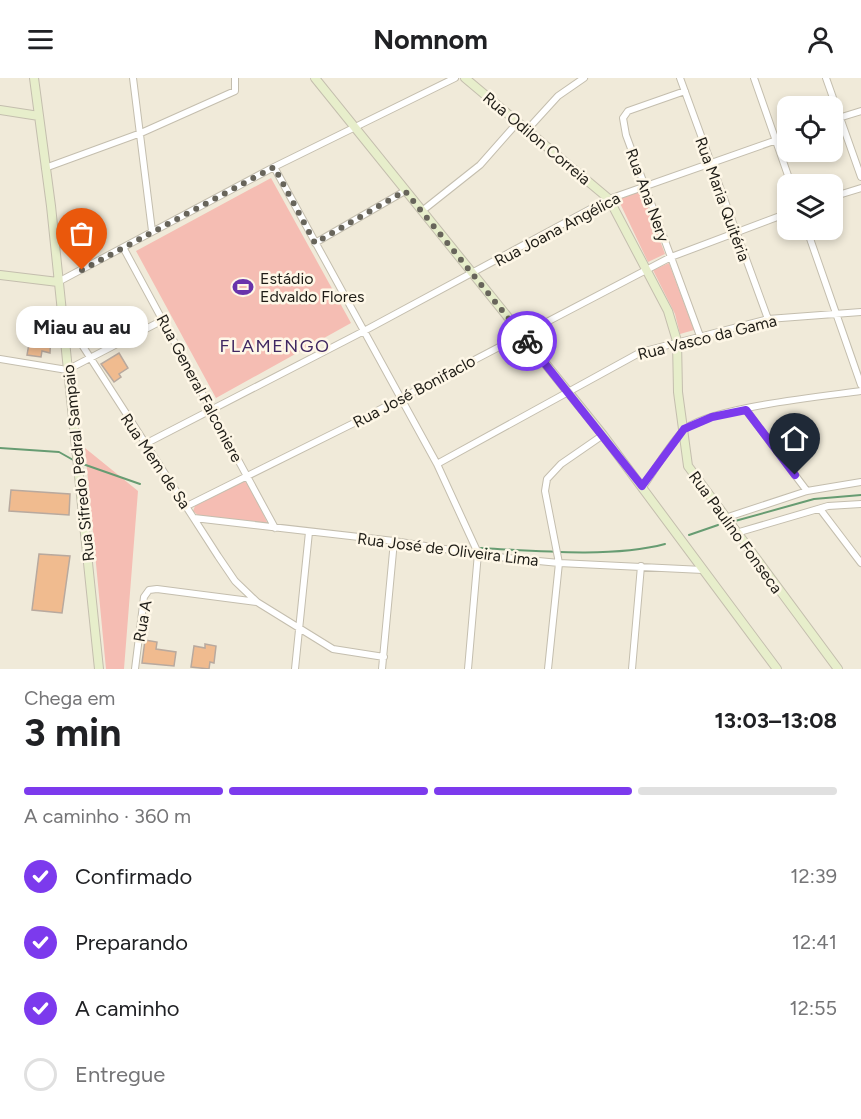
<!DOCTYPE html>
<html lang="pt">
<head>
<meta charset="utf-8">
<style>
	body { margin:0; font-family:Figtree,sans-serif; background:#f6f6f6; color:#202124; height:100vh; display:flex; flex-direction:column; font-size:22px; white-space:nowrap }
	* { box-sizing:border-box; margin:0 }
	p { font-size:20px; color:#757577 }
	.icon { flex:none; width:33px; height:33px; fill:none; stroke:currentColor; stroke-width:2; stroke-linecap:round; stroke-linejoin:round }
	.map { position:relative; height:591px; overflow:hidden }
	.panel { display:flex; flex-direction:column; background:#fff; flex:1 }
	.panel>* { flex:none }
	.buttons { position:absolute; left:777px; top:18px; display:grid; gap:12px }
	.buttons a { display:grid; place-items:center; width:66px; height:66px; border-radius:12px; background:#fff; box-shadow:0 3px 9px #0003; font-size:30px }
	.pin { position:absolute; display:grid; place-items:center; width:51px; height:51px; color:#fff; margin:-62px -26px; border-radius:50% 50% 50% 0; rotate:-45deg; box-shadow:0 0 6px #0007 }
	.pin .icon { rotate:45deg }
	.courier { position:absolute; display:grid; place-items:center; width:60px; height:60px; margin:-30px; border:4px solid #7c3aed; border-radius:50%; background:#fff; color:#222; box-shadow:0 2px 8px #0007 }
	.bubble { position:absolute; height:42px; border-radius:18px; background:#fff; box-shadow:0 3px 9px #0003; font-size:20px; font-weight:700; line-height:42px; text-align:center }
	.headline em { font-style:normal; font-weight:700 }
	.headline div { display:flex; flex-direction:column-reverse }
	.headline { display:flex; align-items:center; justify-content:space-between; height:102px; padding:0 24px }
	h1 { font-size:39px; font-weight:700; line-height:45px }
	.bar { display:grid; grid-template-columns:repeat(4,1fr); gap:9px 6px; align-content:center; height:72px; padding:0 24px }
	.bar i { height:8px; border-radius:4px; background:#e0e0e0 }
	.bar .current { background:#7c3aed }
	.bar p { grid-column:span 4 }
	ol { padding:0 24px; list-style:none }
	li { display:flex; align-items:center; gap:18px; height:66px }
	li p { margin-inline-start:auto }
	li .icon { padding:6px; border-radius:50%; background:#7c3aed; color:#fff; stroke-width:4 }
	li:last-child { color:#757577 }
	li i { width:33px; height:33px; border:3px solid #e0e0e0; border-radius:50% }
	header { display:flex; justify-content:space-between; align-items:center; height:78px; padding:0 24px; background:#fff; font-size:27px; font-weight:700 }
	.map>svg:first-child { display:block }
	.green { fill:#f5bdb3 }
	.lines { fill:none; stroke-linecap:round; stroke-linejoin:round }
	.stream { stroke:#679c72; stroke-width:2 }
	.building { fill:#f0bb8f; stroke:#b8a99e; stroke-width:1.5 }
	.street-casing { stroke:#c4beae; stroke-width:8 }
	.secondary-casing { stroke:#c4beae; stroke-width:10 }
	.street { stroke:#fff; stroke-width:6 }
	.secondary { stroke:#e7eecb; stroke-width:8 }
	.done { stroke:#68655b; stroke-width:6; stroke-dasharray:0 10.8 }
	.route { stroke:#7c3aed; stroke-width:8 }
	.labels { text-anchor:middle; stroke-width:5; stroke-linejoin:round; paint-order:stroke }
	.street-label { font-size:16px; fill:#1f1d17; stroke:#fef7e7 }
	.poi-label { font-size:16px; fill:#1f1d17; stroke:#fef7e7; text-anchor:start }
	.neighbourhood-label { font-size:18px; letter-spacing:1.5px; fill:#402862; stroke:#fef7e7 }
</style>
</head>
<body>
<header><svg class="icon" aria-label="menu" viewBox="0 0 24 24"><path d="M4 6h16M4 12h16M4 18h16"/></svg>Nomnom<svg class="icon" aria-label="person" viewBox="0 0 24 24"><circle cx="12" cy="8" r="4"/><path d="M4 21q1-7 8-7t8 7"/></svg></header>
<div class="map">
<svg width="861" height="591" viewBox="0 0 861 591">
	<rect width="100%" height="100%" fill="#f0ead9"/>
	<path class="green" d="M271 100 351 245 216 320 136 173Z
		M641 112 665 176 648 184 618 121Z
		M669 185 694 252 680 256 675 236 653 192Z
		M85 370 138 413 124 591H106Z
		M242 403 248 405 268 446 199 438 193 433 195 428Z"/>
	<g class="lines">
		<path class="stream" d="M0 370 59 374 75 383
			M80 385 140 406
			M735 443 814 421 861 417
			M689 457 718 447
			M481 470C535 473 613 480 665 466"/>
	</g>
	<path class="building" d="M27 249 51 253 50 275 42 273 41 279 27 277 30 260 26 259Z
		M119 275 128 290 119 296 121 299 114 304 101 286Z
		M11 412 70 416 69 437 9 433Z
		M39 476 70 478 62 535 32 532Z
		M145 562 157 564 156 571 176 574 174 588 142 585Z
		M205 566 216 568 214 585 210 584 209 591 191 589 194 568 205 570Z"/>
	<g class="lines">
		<g class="street-casing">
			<path id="street" d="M133 0 152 153
				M680 0 768 241
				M754 0 791 106
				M826 0 861 99
				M685 13 628 33 623 40 626 57 700 258
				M832 42 861 33
				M527 52 558 18 584 0
				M274 89 437 386 478 475 468 591
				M45 90 141 55 235 13V0
				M832 119 861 110
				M422 133 480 87 518 44
				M807 152 861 307
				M315 165 405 113
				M124 171 275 450
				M58 204 274 89 455 0
				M64 239 218 478 235 503 257 524
				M0 281 67 292 163 242
				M746 332 807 413
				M145 366 364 253 609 121 788 58
				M437 386 641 274 768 241 861 234
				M643 409C656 390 668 369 683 353 704 330 826 318 861 313
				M187 428 352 346 671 179 788 135
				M820 431 861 485
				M194 440 394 463 488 478 559 485 703 492
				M725 440 807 413 861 404
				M736 455 828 428 861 426
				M135 591 144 519 149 512 157 511 257 524 333 571 384 579
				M295 591 309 454
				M382 591 394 463
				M548 591 559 485 545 413 547 401 561 386 603 357
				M632 591 641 488"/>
		</g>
		<g class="secondary-casing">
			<path id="secondary" d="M34 0 51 128 99 591
				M315 0 603 357 777 591
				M465 0 609 121 668 233 677 263 678 314 688 388 838 591
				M0 32 39 38
				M0 197 58 204"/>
		</g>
		<use href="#street" class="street"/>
		<use href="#secondary" class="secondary"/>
	</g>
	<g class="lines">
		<path class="done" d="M82 192 274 89 315 165 405 113 527 263"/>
		<path class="route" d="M527 263 642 408 684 351 712 339 746 332 795 397"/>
	</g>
	<defs>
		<g id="stadium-bare" transform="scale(1.62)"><path d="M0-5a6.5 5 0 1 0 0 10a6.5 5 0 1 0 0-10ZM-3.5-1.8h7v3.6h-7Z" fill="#6934ab" stroke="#fef7e7" stroke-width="2.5" paint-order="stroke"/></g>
	</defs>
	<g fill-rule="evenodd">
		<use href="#stadium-bare" x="243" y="209"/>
	</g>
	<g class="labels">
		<g class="street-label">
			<text transform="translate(537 60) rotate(40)" y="6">Rua Odilon Correia</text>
			<text transform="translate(648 117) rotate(70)" y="6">Rua Ana Nery</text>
			<text transform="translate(723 121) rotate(70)" y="6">Rua Maria Quitéria</text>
			<text transform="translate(557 151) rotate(-28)" y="6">Rua Joana Angélica</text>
			<text transform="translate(707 259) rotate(-14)" y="6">Rua Vasco da Gama</text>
			<text transform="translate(200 310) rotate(62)" y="6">Rua General Falconiere</text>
			<text transform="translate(414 313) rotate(-28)" y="6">Rua José Bonifaclo</text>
			<text transform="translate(156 383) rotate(56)" y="6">Rua Mem de Sa</text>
			<text transform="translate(78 385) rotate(-96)" y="6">Rua Sifredo Pedral Sampaio</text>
			<text transform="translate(736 454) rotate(54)" y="6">Rua Paulino Fonseca</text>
			<text transform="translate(448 471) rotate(7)" y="6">Rua José de Oliveira Lima</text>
			<text transform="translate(142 543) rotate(-80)" y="6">Rua A</text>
		</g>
		<g class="poi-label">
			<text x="260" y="206">Estádio<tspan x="260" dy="18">Edvaldo Flores</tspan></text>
		</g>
		<g class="neighbourhood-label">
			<text x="275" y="274">FLAMENGO</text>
		</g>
	</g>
</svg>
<div class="buttons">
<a><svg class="icon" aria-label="locate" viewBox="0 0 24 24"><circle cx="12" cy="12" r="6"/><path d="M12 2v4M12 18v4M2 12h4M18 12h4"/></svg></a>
<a><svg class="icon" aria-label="layers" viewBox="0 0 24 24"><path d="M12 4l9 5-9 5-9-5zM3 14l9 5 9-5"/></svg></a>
</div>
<div class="pin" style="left:82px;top:192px;background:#ea580c"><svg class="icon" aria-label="bag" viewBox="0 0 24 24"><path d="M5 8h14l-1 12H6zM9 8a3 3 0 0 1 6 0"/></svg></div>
<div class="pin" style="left:795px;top:397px;background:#1f2937"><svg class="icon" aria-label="home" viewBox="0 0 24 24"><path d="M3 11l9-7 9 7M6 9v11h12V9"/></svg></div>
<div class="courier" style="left:527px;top:263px"><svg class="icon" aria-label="bike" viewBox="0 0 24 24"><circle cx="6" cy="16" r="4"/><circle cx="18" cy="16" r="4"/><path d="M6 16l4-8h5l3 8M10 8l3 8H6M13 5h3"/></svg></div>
<div class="bubble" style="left:16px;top:228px;width:132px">Miau au au</div>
</div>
<section class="panel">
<div class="headline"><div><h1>3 min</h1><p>Chega em</p></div><em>13:03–13:08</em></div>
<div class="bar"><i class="current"></i><i class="current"></i><i class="current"></i><i></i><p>A caminho · 360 m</p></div>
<ol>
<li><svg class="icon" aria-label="check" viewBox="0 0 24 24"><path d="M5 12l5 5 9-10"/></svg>Confirmado<p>12:39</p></li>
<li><svg class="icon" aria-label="check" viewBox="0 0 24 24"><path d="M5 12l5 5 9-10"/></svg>Preparando<p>12:41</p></li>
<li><svg class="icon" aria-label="check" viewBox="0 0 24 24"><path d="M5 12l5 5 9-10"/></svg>A caminho<p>12:55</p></li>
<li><i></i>Entregue</li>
</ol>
</section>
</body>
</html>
